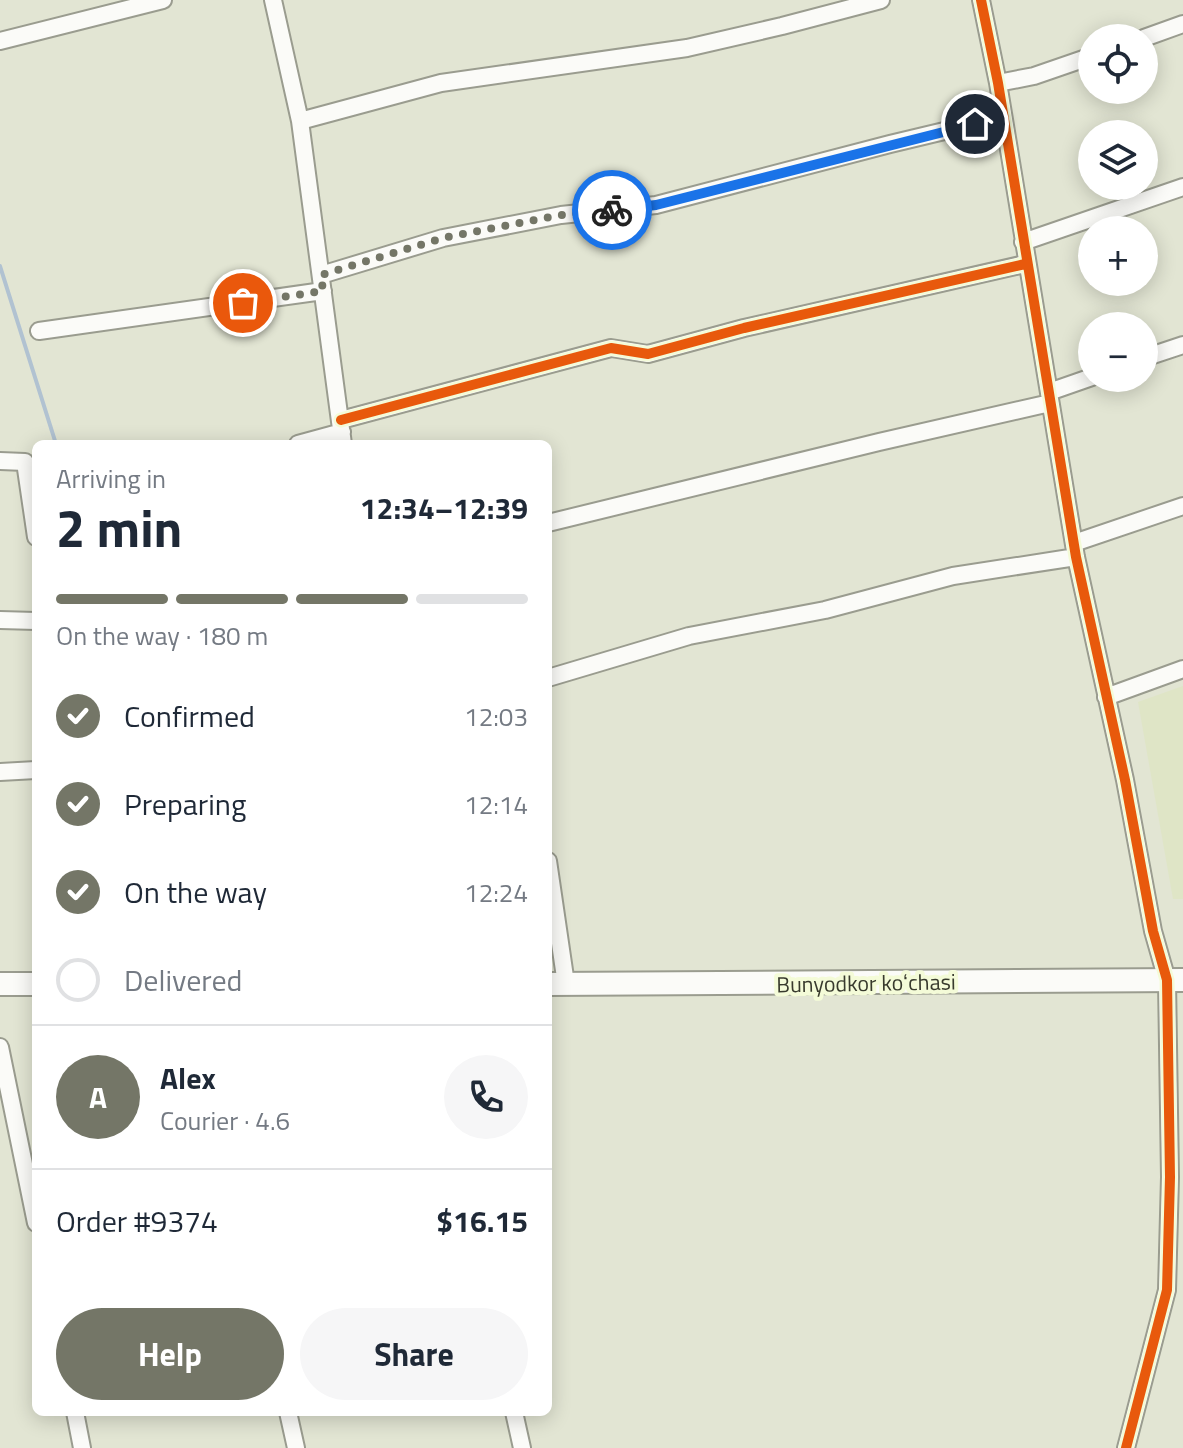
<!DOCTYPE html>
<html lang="en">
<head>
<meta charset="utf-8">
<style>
	body { margin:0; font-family:"Titillium Web",sans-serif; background:#f6f6f7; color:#1f2937; height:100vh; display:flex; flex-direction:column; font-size:30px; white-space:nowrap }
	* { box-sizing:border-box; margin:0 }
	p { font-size:26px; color:#747a83 }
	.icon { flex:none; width:44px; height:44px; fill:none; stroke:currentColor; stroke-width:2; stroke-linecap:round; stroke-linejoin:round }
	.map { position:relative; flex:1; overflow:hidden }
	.drawer { position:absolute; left:32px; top:440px; width:520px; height:976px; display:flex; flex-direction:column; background:#fff; border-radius:12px; box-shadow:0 4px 20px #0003 }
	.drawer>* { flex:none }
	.controls { position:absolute; left:1078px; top:24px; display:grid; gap:16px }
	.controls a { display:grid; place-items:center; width:80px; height:80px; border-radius:50%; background:#fff; box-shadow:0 4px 20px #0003; font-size:40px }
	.pin { position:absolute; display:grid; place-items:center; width:68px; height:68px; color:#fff; margin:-34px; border:4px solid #fff; border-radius:50%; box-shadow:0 2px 8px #0007 }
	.courier { position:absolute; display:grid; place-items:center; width:80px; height:80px; margin:-40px; border:6px solid #1a73e8; border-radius:50%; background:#fff; color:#222; box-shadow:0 2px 10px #0007 }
	.overview em { font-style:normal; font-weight:700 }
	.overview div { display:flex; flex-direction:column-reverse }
	.overview { display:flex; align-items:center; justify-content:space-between; height:136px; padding:0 24px }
	h1 { font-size:52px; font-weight:700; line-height:60px }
	.bar { display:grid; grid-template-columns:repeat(4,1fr); gap:12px 8px; align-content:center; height:96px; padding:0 24px }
	.bar i { height:10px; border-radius:6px; background:#e0e1e3 }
	.bar .current { background:#747667 }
	.bar p { grid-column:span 4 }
	.line { display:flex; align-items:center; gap:20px; padding:0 24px; border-top:2px solid #e0e1e3 }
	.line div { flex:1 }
	.round { display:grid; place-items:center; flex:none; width:84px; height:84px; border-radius:42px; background:#f6f6f7 }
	ol { padding:0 24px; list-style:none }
	li { display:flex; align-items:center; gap:24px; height:88px }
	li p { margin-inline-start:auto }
	li .icon { padding:8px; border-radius:50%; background:#747667; color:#fff; stroke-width:4 }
	li:last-child { color:#747a83 }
	li i { width:44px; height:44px; border:4px solid #e0e1e3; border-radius:50% }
	.action { display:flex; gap:16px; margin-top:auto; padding:16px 24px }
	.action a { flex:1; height:92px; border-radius:48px; background:#747667; color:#fff; font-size:32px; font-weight:700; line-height:92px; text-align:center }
	.action a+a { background:#f6f6f7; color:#1f2937 }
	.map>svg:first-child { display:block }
	.built { fill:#dfe5c6 }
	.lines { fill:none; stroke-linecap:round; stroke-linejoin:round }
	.stream { stroke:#b1c2d1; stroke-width:4 }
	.street-casing { stroke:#9a9c8f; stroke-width:20 }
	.secondary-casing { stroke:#9a9c8f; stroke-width:26 }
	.street { stroke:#fbfbf8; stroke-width:16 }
	.secondary { stroke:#fbfbf8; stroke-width:22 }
	.cycleway-casing { stroke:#f4fbd8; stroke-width:15 }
	.cycleway { stroke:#e8590c; stroke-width:10 }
	.done { stroke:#747667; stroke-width:8; stroke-dasharray:0 14.4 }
	.route { stroke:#1a73e8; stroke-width:10 }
	.labels { text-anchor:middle; stroke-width:8; stroke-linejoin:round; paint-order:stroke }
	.street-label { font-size:22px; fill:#383a2d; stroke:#f4fbd8 }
</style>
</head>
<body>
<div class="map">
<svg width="1183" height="1448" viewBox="0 0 1183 1448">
	<rect width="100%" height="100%" fill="#e2e5d3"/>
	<path class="built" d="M1183 686V899H1173L1138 702Z"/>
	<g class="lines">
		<path class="stream" d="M0 266 56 444"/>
		<g class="street-casing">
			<path id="street" d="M273 0 300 121 343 444
				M981 0 998 83 1076 557 1125 780 1153 931 1167 980 1170 1177 1167 1290 1126 1448
				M1144 38 1183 24
				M0 41 163 0
				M998 83 1034 76 1092 56
				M300 121 441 83 687 48 782 26 881 0
				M1023 242 1183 187
				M321 275 443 238 561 215 656 205 890 144 1003 117
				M39 331 323 291
				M1144 358 1183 345
				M1049 392 1092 377
				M341 420 611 348 648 354 744 328 1025 264
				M298 444 342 432
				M0 461 25 462 36 537
				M548 523 879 442 1050 403
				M1074 543 1183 506
				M0 620 36 621
				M548 678 689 636 825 610 953 576 1076 557
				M1106 697 1183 669
				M0 772 36 770
				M548 861 566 984
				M0 1047 36 1223
				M75 1412 82 1448
				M288 1412 296 1448
				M514 1412 522 1448"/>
		</g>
		<g class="secondary-casing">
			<path id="secondary" d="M0 984H36
				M548 984 1183 980"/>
		</g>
		<use href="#street" class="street"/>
		<use href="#secondary" class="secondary"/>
		<g class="cycleway-casing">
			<path id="cycleway" d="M981 0 998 83 1076 557 1125 780 1153 931 1167 980 1170 1177 1167 1290 1126 1448
				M341 420 611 348 648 354 744 328 1025 264"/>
		</g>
		<use href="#cycleway" class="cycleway"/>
	</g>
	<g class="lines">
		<path class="done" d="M243 303 323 291 321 275 443 238 561 215 612 210"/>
		<path class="route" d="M612 210 656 205 975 124"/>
	</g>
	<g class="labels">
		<g class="street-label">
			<text transform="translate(866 983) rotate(-1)" y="8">Bunyodkor koʻchasi</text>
		</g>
	</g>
</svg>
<div class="controls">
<a><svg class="icon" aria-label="locate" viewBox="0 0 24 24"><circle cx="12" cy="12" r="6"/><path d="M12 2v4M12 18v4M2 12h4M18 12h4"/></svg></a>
<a><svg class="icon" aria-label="layers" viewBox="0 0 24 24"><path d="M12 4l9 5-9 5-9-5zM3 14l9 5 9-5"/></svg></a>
<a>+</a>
<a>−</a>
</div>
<div class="pin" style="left:243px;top:303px;background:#ea580c"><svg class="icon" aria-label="bag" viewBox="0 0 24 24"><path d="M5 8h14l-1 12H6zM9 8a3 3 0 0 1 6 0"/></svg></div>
<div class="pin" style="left:975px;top:124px;background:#1f2937"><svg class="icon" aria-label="home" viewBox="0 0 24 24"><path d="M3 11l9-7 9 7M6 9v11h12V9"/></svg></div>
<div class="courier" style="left:612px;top:210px"><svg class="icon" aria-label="bike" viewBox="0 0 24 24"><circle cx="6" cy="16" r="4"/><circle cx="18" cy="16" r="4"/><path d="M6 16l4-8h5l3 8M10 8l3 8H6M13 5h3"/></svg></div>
<section class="drawer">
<div class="overview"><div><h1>2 min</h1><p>Arriving in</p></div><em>12:34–12:39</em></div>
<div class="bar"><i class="current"></i><i class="current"></i><i class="current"></i><i></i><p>On the way · 180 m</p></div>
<ol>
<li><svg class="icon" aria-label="check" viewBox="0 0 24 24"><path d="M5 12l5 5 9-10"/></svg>Confirmed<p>12:03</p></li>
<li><svg class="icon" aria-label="check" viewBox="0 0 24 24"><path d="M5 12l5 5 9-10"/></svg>Preparing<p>12:14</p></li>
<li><svg class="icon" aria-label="check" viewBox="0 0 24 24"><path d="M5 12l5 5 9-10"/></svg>On the way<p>12:24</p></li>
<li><i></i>Delivered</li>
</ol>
<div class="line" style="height:144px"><b class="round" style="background:#747667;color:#fff">A</b><div><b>Alex</b><p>Courier · 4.6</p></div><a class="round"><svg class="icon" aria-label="phone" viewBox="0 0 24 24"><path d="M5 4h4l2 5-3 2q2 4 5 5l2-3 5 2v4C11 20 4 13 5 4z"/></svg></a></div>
<div class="line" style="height:104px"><div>Order #9374</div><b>$16.15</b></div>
<div class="action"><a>Help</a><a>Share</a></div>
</section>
</div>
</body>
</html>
